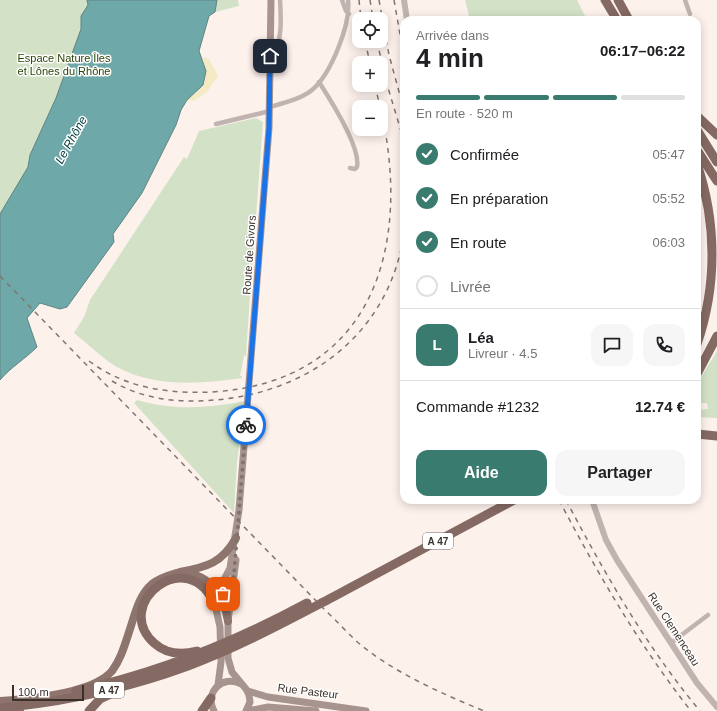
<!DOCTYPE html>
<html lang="fr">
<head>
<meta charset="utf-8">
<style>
	body { margin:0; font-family:Helvetica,sans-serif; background:#f6f6f6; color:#202124; height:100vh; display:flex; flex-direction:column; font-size:15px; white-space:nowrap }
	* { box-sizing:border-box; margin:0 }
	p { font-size:13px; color:#757577 }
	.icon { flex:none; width:22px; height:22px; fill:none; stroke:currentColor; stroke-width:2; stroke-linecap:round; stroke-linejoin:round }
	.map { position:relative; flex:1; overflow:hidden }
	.drawer { position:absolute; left:400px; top:16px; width:301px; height:488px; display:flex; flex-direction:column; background:#fff; border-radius:12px; box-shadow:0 2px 10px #0003 }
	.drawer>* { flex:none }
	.buttons { position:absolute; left:352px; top:12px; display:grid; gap:8px }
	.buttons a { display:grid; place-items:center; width:36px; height:36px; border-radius:8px; background:#fff; box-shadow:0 2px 10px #0003; font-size:20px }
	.scale { position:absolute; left:12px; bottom:10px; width:72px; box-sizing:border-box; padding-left:4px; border:2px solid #3a302a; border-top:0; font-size:11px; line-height:14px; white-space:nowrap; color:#3a302a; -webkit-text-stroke:3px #fff; paint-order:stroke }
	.pin { position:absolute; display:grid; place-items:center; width:34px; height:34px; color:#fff; margin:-17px; border-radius:8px; box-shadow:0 2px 6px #0006 }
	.courier { position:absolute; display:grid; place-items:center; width:40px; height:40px; margin:-20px; border:3px solid #1a73e8; border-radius:50%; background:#fff; color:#222; box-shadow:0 1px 5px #0007 }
	.headline em { font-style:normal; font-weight:700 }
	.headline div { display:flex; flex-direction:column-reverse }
	.headline { display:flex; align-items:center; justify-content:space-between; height:68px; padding:0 16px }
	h1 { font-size:26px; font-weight:700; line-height:30px }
	.bar { display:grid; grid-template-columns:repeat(4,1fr); gap:6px 4px; align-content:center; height:48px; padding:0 16px }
	.bar i { height:5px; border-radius:3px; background:#e0e0e0 }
	.bar .on { background:#397c6f }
	.bar p { grid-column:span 4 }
	.line { display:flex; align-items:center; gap:10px; padding:0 16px; border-top:1px solid #e0e0e0 }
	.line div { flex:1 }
	.round { display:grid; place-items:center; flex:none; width:42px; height:42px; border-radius:12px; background:#f6f6f6 }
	ol { padding:0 16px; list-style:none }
	li { display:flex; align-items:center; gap:12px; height:44px }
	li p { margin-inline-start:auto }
	li .icon { padding:4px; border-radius:50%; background:#397c6f; color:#fff; stroke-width:4 }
	li:last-child { color:#757577 }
	li i { width:22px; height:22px; border:2px solid #e0e0e0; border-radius:50% }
	.action { display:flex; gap:8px; margin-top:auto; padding:8px 16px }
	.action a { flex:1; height:46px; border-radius:12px; background:#397c6f; color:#fff; font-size:16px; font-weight:700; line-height:46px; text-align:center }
	.action a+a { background:#f6f6f6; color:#202124 }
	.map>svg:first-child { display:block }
	.green { fill:#d3e2c6 }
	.sand { fill:#f4ebc5 }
	.water { fill:#6fa8a8; stroke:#5f8482 }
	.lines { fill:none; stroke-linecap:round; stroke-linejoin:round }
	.minor { stroke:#c1b3b0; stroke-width:4.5 }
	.tertiary { stroke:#c1b3b0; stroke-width:6 }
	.secondary { stroke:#a8948f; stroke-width:7 }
	.trunk { stroke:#8d746d; stroke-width:8 }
	.motorway { stroke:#856a63; stroke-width:9 }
	.rail { stroke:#807570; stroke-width:1.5; stroke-dasharray:5 5; stroke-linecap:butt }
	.done { stroke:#7e746e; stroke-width:4; stroke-dasharray:0 7.2 }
	.route { stroke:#1a73e8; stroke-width:5 }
	.labels { text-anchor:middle; stroke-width:3; stroke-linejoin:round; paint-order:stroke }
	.shield { fill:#fff; stroke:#756e6a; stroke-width:1 }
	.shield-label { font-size:10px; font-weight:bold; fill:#3a302a }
	.park-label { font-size:11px; fill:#2a4306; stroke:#fff }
	.street-label { font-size:11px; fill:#3a302a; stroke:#fff }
	.water-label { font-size:12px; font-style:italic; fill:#023c3c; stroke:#fff }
</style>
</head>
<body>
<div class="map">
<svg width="717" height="711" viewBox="0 0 717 711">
	<rect width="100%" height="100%" fill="#fdf1ec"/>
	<path class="green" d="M0 0H145L0 257Z
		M217 0H238L239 6 215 12Z
		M465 0H577L587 20H470Z
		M256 118 263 122 252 271 248 273V277L251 279 246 356H244L240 376H242V378C201 384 153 388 115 366 100 356 88 344 74 333L84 317 90 300 184 157 187 159 199 131Z
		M717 351V418L697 417V410L708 409 707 403H697V384Z
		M137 400C174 411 208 408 245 401L237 462 234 513 134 403Z"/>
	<path class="sand" d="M203 57 209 59 218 76 207 92 194 101 187 100 196 93 206 71Z"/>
	<path class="water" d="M87 0H217L215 12 209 16 199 51 206 71 203 85 187 100 181 110 176 125 142 193 113 234 114 242 67 307 60 309 40 303 27 318 37 347C25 359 11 367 0 380V214L28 167 30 155 56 98 81 29V16L88 5Z"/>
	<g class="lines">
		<path class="minor" d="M342 0 346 11 349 14
			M685 0 690 14
			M271 56C283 44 281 17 280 0
			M319 82C330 99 361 148 357 167L355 169 350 168
			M270 107C284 103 301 99 312 90 331 74 351 24 348 0
			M216 124 270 111
			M671 643 708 615"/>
		<path class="tertiary" d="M404 0 407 20
			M592 500 606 540 617 560 697 683 717 707"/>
		<path class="secondary" d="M236 560 228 621V658L232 672 246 689 249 695 250 702 246 711
			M218 685 221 662 220 627 215 605 219 589 230 568 239 510 269 128 271 0
			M248 691 268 697 366 711
			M214 711C204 693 222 674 241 684
			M248 711 268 707 316 711"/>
		<path class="trunk" d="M184 573C211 575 224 596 228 621
			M0 701C30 699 92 694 112 671 121 659 125 644 130 629 135 614 139 595 152 584 161 577 170 575 180 572 207 567 222 563 236 538
			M8 711H20"/>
		<path class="motorway" d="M605 0 617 20
			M618 0 629 20
			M697 116 717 135
			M697 130 717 162
			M697 150 717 181
			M697 164C717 223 717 286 697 344
			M697 374 717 336
			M697 434 717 436
			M197 651C182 655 166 654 154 643 111 604 188 542 215 605
			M76 691C158 673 233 643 307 603
			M0 708C64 702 128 688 188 666 239 647 285 622 333 597 393 565 454 532 514 500
			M89 711 100 699 113 693
			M202 711 211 698"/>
		<path class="rail" d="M359 0 361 19
			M370 0 373 19
			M379 0 389 55 404 110
			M394 0 404 57
			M365 41 370 63
			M377 41 386 81 404 141
			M375 85 380 107
			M0 276 324 609C337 621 349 635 362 646 399 675 441 693 484 711
			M89 361C125 388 168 394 212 392 373 382 412 247 381 110
			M112 381C144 400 179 403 215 400 311 392 390 332 404 233
			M559 500C598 574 639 645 691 711
			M566 500C605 574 646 646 700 711"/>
	</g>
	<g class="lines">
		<path class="done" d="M223 594 228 591 233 586 246 425"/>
		<path class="route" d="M246 425 269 128 270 56"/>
	</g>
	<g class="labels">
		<g class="shield">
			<rect x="423" y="533" width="30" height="16" rx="3"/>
			<rect x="94" y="682" width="30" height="16" rx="3"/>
		</g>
		<g class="shield-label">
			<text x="438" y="545">A 47</text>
			<text x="109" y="694">A 47</text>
		</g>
		<g class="park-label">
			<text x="64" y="62">Espace Nature Îles<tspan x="64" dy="13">et Lônes du Rhône</tspan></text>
		</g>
		<g class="street-label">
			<text transform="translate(249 255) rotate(-86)" y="4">Route de Givors</text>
			<text transform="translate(674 629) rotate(57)" y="4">Rue Clemenceau</text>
			<text transform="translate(308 691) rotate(7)" y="4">Rue Pasteur</text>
		</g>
		<g class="water-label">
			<text transform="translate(71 140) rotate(-61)" y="4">Le Rhône</text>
		</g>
	</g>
</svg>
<div class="buttons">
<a><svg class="icon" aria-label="locate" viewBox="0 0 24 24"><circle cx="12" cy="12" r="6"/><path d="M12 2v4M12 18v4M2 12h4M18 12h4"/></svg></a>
<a>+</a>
<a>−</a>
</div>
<div class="scale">100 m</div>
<div class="pin" style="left:223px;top:594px;background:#ea580c"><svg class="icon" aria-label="bag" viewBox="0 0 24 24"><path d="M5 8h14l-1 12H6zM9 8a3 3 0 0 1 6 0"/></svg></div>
<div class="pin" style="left:270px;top:56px;background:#1f2937"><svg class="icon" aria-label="home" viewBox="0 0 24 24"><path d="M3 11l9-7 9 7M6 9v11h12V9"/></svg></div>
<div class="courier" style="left:246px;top:425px"><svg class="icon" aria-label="bike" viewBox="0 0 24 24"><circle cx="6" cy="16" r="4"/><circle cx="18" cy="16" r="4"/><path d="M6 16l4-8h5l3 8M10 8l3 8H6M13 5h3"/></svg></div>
<section class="drawer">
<div class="headline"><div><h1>4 min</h1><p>Arrivée dans</p></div><em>06:17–06:22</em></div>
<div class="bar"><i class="on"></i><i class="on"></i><i class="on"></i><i></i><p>En route · 520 m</p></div>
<ol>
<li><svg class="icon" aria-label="check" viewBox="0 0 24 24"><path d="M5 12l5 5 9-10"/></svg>Confirmée<p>05:47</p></li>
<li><svg class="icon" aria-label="check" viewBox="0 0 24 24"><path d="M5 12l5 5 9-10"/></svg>En préparation<p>05:52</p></li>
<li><svg class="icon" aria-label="check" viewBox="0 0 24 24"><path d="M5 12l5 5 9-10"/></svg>En route<p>06:03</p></li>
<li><i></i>Livrée</li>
</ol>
<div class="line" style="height:72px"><b class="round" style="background:#397c6f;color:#fff">L</b><div><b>Léa</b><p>Livreur · 4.5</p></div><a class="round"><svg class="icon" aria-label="chat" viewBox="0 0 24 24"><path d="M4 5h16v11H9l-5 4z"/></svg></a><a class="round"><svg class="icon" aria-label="phone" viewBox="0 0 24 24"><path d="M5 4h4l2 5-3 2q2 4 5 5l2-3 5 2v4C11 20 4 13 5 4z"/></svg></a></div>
<div class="line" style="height:52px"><div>Commande #1232</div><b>12.74 €</b></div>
<div class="action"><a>Aide</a><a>Partager</a></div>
</section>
</div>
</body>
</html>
